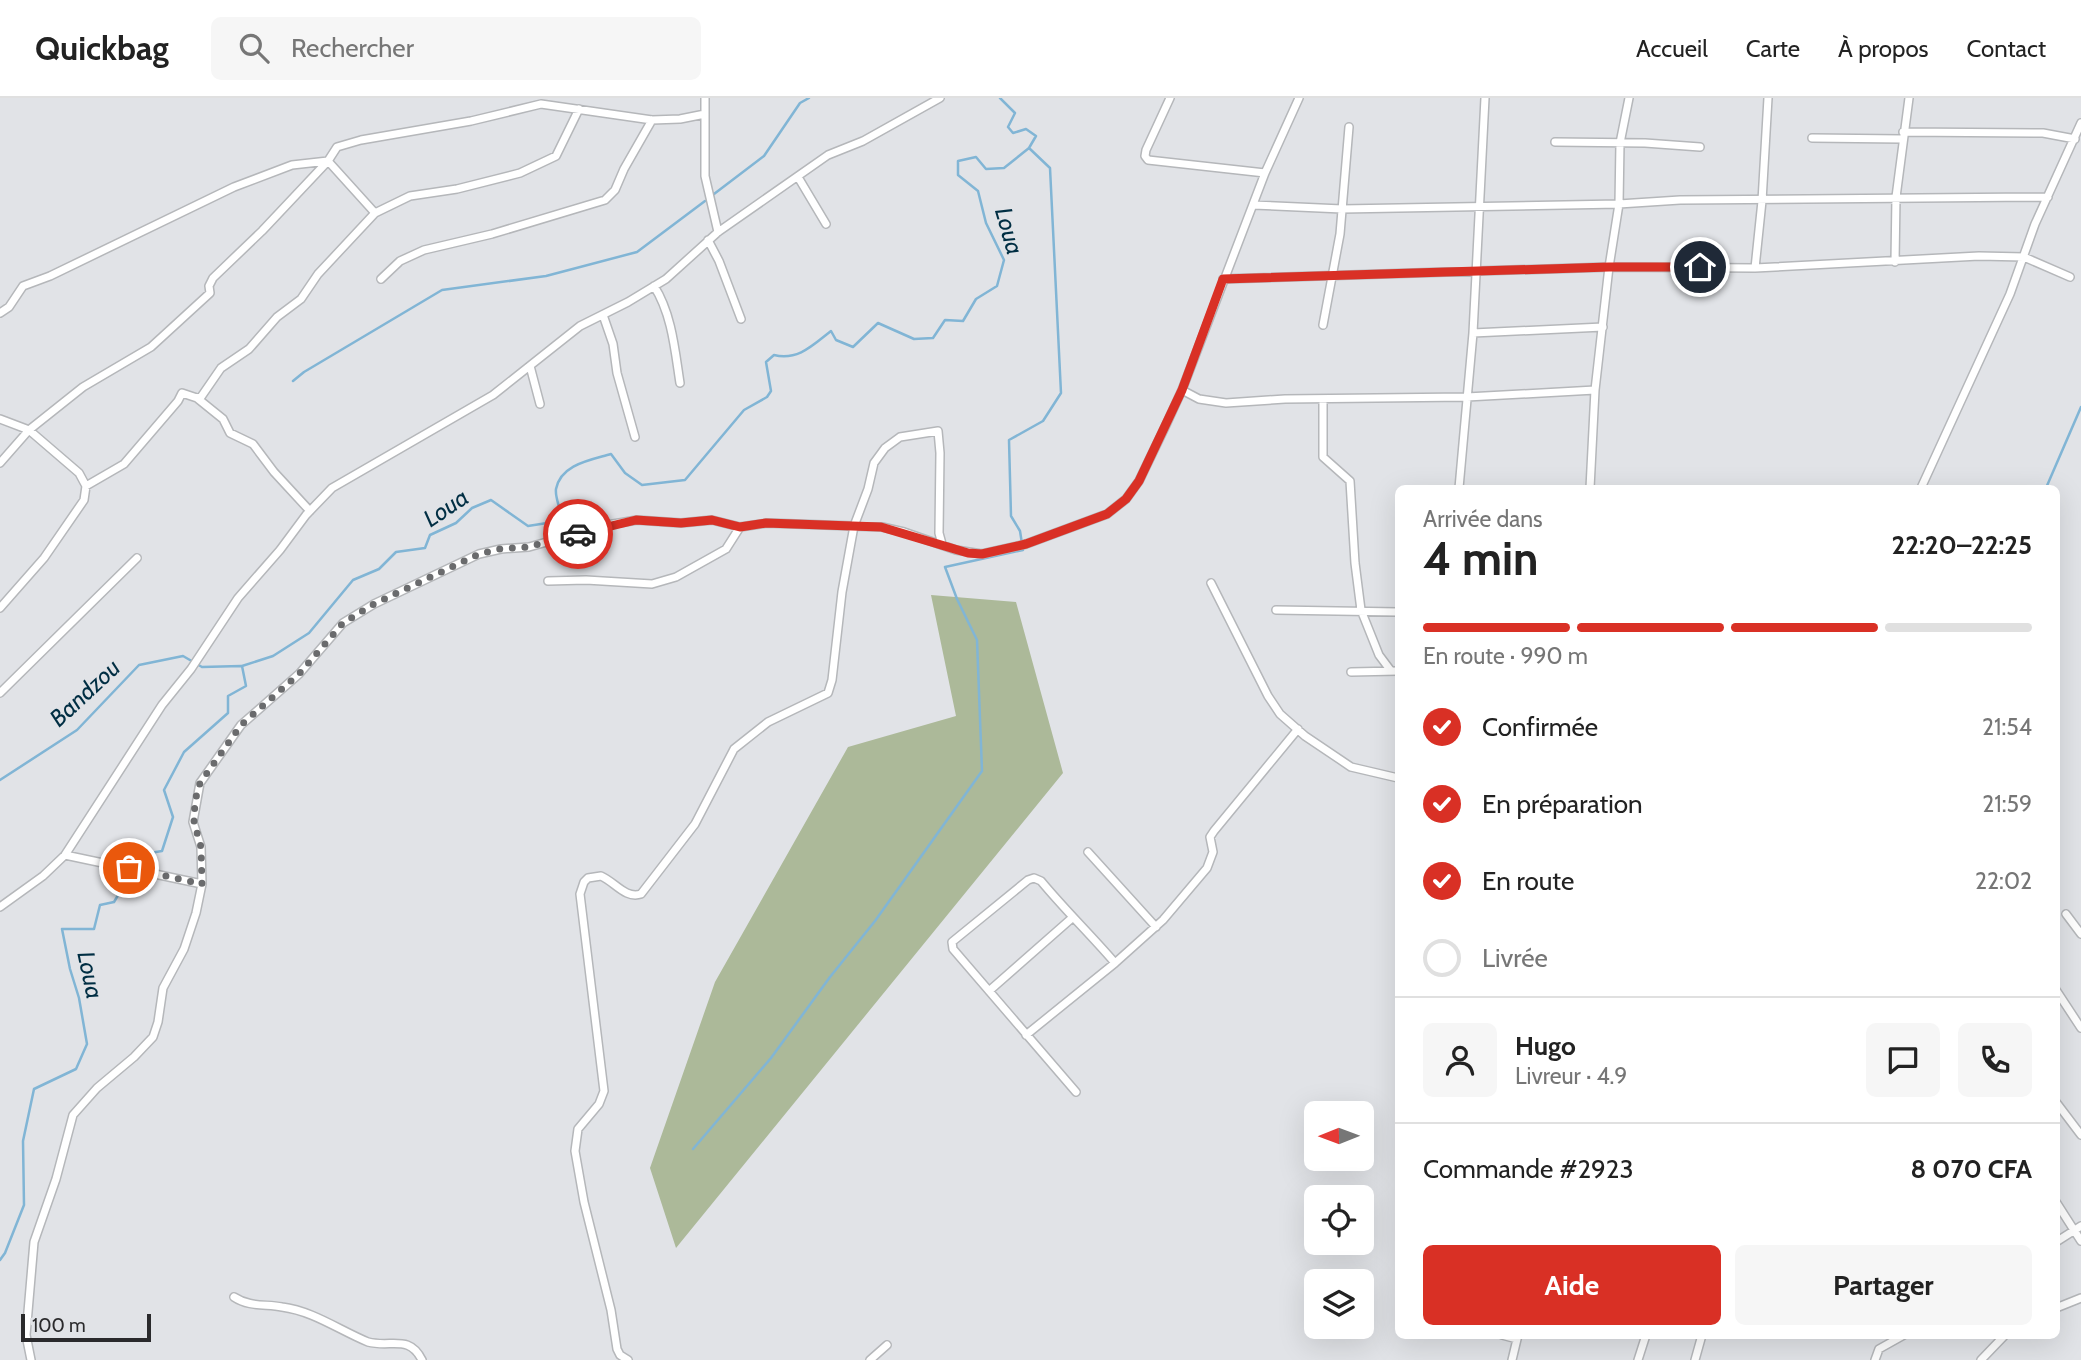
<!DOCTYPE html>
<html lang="fr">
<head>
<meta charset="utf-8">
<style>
	body { margin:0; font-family:Cabin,sans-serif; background:#f6f6f6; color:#222; height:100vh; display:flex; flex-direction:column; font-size:26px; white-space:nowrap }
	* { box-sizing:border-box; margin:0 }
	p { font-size:23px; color:#767676 }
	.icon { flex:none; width:38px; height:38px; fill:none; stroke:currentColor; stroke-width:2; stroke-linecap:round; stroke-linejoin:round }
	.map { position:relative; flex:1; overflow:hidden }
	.panel { position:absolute; left:1395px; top:387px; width:665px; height:854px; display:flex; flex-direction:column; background:#fff; border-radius:10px; box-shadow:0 7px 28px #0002 }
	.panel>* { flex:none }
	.needle { width:46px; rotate:269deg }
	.buttons { position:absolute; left:1304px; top:1003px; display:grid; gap:14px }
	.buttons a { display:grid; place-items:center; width:70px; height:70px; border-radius:10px; background:#fff; box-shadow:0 7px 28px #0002; font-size:35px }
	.scale { position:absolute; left:21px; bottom:18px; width:130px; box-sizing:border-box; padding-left:7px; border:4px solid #2a2a2c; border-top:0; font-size:19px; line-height:24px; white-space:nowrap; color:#2a2a2c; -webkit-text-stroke:5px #e1e3e7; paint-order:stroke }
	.pin { position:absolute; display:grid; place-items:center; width:60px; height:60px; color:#fff; margin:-30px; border:4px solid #fff; border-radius:50%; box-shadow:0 2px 7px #0007 }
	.courier { position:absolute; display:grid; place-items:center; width:70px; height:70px; margin:-35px; border:5px solid #d93025; border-radius:50%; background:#fff; color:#222; box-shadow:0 2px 9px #0007 }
	.summary em { font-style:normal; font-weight:800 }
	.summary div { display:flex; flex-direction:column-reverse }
	.summary { display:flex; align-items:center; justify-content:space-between; height:119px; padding:0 28px }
	h1 { font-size:46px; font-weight:800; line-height:52px }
	.bar { display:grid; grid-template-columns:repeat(4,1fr); gap:10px 7px; align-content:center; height:84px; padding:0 28px }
	.bar i { height:9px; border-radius:5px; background:#e0e0e0 }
	.bar .selected { background:#d93025 }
	.bar p { grid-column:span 4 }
	.line { display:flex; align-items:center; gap:18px; padding:0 28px; border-top:2px solid #e0e0e0 }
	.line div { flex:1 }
	.round { display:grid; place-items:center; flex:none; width:74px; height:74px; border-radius:10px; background:#f6f6f6 }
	ol { padding:0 28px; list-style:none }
	li { display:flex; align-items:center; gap:21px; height:77px }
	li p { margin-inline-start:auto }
	li .icon { padding:7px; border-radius:50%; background:#d93025; color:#fff; stroke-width:4 }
	li:last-child { color:#767676 }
	li i { width:38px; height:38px; border:4px solid #e0e0e0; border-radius:50% }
	.action { display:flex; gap:14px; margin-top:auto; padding:14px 28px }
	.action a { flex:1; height:80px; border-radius:10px; background:#d93025; color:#fff; font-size:28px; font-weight:800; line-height:80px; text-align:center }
	.action a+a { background:#f6f6f6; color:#222 }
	header { display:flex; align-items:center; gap:42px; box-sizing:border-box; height:98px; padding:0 35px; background:#fff; border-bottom:2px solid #e0e0e0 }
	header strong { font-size:33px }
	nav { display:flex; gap:38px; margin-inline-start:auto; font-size:24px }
	.search { width:490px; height:63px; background:#f6f6f6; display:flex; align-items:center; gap:18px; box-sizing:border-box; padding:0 24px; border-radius:10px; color:#767676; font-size:26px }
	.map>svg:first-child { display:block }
	.green { fill:#acb999 }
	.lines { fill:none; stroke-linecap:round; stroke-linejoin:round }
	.stream { stroke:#81b5d5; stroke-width:2.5 }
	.minor-casing { stroke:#b5b7ba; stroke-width:10 }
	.minor { stroke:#fff; stroke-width:7 }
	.done { stroke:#6a6b6d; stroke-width:7; stroke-dasharray:0 12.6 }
	.route { stroke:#d93025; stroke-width:9 }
	.labels { text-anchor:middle; stroke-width:5; stroke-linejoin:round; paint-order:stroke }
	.water-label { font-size:24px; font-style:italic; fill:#002e43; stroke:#e1e3e7 }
</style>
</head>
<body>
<header>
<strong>Quickbag</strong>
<div class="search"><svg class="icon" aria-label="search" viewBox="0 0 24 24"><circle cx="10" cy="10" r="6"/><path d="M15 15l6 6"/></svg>Rechercher</div>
<nav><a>Accueil</a><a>Carte</a><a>À propos</a><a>Contact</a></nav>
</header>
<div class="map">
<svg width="2081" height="1262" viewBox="0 0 2081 1262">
	<rect width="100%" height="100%" fill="#e1e3e7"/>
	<path class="green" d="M931 497 1016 504 1063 675 676 1150 650 1070 715 884 848 649 956 618Z"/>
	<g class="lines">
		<path class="stream" d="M714 96 764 58 800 5 809 0
			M293 283 304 274 442 192 546 178 637 154 705 103
			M2046 390 2081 309
			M0 682 77 632 139 567 183 558 202 569 241 568
			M693 1051 771 960 830 879 875 823 982 673 977 542 957 501 945 469 1023 452 1020 433 1011 418 1009 342 1043 323 1061 295 1050 70 1029 50
			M0 1162 5 1155 24 1107 23 1043 34 991 76 971 87 946 79 900 70 871 62 831H94L100 807 114 804 130 777 132 758 162 753 173 719 164 692 184 654 228 615V598L246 588 242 568 273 558 309 535 353 482 379 471 396 454 425 450 430 437 456 425 472 410 491 402 528 428 547 425 560 413C559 407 555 398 556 391 561 366 591 362 611 356L625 375 642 387 685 382 744 312 767 299 771 293 766 264 774 257C798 263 813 247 831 233L836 242 853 249 878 225 914 241 933 240 945 222 963 223 976 201 997 188 1004 162 986 125 978 93 958 77V63L976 59 986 71 1004 70 1029 50 1036 38 1026 31 1013 35 1008 29 1015 15 1000 0"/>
		<g class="minor-casing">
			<path id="minor" d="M705 0V78L718 134
				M1170 0 1146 52 1145 58 1148 62 1265 75
				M1903 34 2043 35 2075 41
				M1812 40 1902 41
				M1555 44 1645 45 1700 49
				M328 63 375 115 410 98 457 91 520 75 556 58 579 11
				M798 79 826 126
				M1253 107 1342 111 1619 106 1680 102 2048 99
				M708 142 719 163 741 221
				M1895 164 1896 99 1909 0
				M1755 170 1762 103 1768 0
				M381 181 400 163 424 152 492 136 605 102 615 92 624 71 652 22
				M1223 181 1609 169 1755 170 1979 158 2024 159 2070 179
				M654 188C672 216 675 253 680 285
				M0 215 9 209 23 188 50 178 234 89 292 67 328 63
				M603 217 613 246 617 275 635 339
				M1323 227 1340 136 1349 29
				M1473 235 1603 229
				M530 268 540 306
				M1182 292 1199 301 1226 305 1285 301 1467 299 1595 292
				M197 300 223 321 230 335 253 346 274 374 310 413
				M1323 301V359L1350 383 1355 465 1361 512 1379 557 1391 573
				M0 321 29 332 79 375 86 388 84 402 44 460 0 510
				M0 365 29 332 83 289 151 249 210 195 209 188 213 180 262 133 328 63 337 49 361 42 471 23 541 6 652 22 680 21 705 16
				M86 388 124 366 178 303 182 295 197 300 201 299 221 270 249 251 277 219 301 201 318 176 375 115
				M1459 390 1473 235 1485 0
				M1590 390 1595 292 1609 169 1619 106 1620 45 1629 0
				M1921 390 2010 196 2035 126 2081 25
				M548 483 586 482 652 486 676 479 726 451 740 429
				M1211 485 1268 598 1280 616 1305 638 1351 669 1398 680
				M1276 512 1398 514
				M1351 574 1398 573
				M0 595 137 460
				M1088 754 1156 829
				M65 757 202 786
				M0 809 43 778 65 757 162 607 191 571 238 500 280 452 306 417 332 390 493 297 580 228 628 204 666 181 718 134 828 57 863 43 940 0
				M2066 816 2081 836
				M2056 892 2081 930
				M989 893 1072 820
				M1026 937 1115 865 1163 822 1207 770 1213 754 1210 739 1214 733 1298 631
				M1076 994 953 851 952 844 1028 782 1034 780 1041 783C1065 812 1091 837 1115 865
				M2056 1004 2081 1037
				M2056 1104 2081 1143
				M2056 1144 2081 1128
				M234 1199C249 1209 265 1206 282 1209 313 1213 339 1232 368 1244 391 1250 409 1236 422 1262
				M2056 1210 2081 1200
				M1502 1237 1517 1241
				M31 1262 26 1237 34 1144 56 1081 73 1017 97 990 134 959 153 939 158 924 163 890 184 851 196 815 202 786 201 749 193 724 200 685 241 627 299 576 343 525 374 506 479 456 501 451 529 449 607 427 637 422 681 425 712 422 740 429 767 425 882 429 904 434 956 452 982 456 1026 446 1107 416 1126 401 1139 383 1165 329 1182 292 1265 75 1299 0
				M628 1262 620 1257 617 1251 611 1212 584 1104 575 1053 578 1031 599 1006 604 993 580 796 584 784 588 780 601 778C615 784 625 801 641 796L695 726 734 651 768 624 828 595 832 582 842 494 854 428 868 391 874 365 885 350 900 339 938 333 940 355 939 435 942 446
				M870 1262 887 1247
				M1512 1262 1518 1237
				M1638 1262 1646 1237
				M1695 1262 1702 1237
				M1875 1262 1879 1251 1904 1237
				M1981 1262 2005 1237"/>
		</g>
		<use href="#minor" class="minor"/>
	</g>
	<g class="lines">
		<path class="done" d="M129 770 202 786 201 749 194 724 195 703 200 685 241 627 299 576 343 525 374 506 479 456 500 451 528 449 578 436"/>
		<path class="route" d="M578 436 636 422 681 425 712 422 740 429 766 425 881 429 968 455 982 456 1026 446 1107 416 1126 401 1139 383 1182 292 1223 181 1609 169H1700"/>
	</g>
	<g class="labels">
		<g class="water-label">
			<text transform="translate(1009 133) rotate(74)" y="8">Loua</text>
			<text transform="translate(446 410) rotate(-34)" y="8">Loua</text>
			<text transform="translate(85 595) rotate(-43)" y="8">Bandzou</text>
			<text transform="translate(90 877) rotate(78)" y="8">Loua</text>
		</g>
	</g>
</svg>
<div class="buttons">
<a><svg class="needle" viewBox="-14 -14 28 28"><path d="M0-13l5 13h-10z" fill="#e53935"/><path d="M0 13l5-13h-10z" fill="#767676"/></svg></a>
<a><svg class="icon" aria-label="locate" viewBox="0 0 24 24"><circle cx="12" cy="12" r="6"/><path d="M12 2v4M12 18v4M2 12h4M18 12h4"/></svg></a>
<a><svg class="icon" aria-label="layers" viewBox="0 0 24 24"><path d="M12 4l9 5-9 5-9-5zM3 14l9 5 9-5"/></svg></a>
</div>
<div class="scale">100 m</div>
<div class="pin" style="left:129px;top:770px;background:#ea580c"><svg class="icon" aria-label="bag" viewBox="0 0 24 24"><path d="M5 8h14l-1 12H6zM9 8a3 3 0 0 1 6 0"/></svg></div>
<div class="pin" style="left:1700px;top:169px;background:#1f2937"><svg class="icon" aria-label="home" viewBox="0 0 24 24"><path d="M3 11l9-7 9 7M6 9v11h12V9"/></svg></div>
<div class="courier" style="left:578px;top:436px"><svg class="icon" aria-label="car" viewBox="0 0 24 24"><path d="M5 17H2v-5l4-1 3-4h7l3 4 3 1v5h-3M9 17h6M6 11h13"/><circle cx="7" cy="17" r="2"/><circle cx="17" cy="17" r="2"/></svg></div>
<section class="panel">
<div class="summary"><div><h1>4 min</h1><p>Arrivée dans</p></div><em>22:20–22:25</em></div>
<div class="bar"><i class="selected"></i><i class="selected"></i><i class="selected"></i><i></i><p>En route · 990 m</p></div>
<ol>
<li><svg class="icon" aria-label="check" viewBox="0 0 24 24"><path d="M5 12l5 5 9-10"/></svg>Confirmée<p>21:54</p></li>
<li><svg class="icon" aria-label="check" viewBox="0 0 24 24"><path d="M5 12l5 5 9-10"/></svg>En préparation<p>21:59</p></li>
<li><svg class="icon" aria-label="check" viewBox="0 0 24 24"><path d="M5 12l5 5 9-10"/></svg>En route<p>22:02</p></li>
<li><i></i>Livrée</li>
</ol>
<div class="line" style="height:126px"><a class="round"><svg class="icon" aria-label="person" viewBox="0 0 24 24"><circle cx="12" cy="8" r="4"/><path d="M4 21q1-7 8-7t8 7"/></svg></a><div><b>Hugo</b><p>Livreur · 4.9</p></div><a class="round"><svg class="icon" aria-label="chat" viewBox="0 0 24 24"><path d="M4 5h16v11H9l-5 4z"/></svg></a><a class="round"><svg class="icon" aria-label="phone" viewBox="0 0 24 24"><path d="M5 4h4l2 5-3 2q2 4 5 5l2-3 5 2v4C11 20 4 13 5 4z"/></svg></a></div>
<div class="line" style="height:91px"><div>Commande #2923</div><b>8 070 CFA</b></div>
<div class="action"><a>Aide</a><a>Partager</a></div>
</section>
</div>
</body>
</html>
